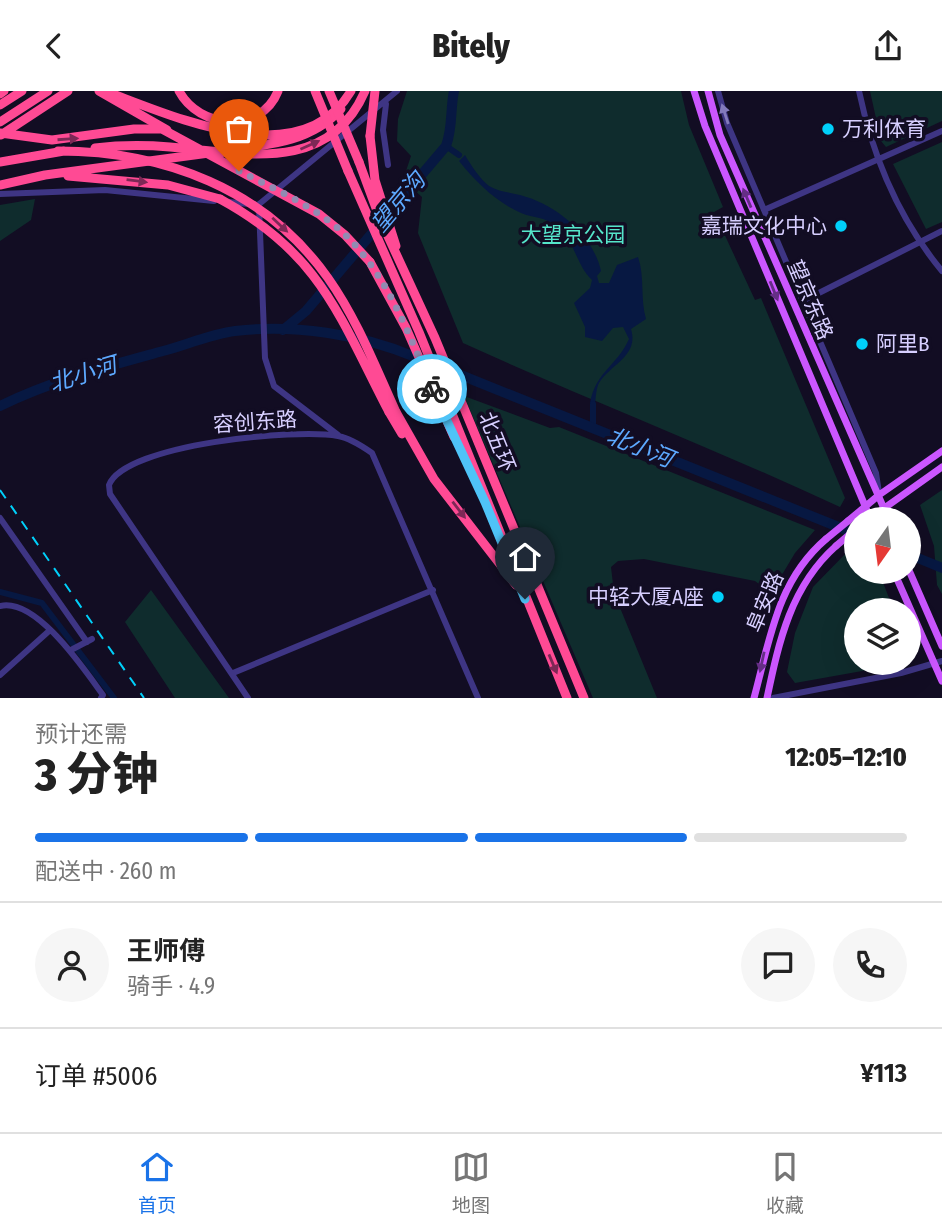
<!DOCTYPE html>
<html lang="zh">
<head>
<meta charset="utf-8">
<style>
	body { margin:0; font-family:"Fira Sans Condensed","Noto Sans SC",sans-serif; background:#f6f6f6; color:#222; height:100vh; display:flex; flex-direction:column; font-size:26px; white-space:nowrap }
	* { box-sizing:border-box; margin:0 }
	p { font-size:23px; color:#767676 }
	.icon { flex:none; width:38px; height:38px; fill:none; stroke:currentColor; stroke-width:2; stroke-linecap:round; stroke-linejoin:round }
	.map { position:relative; height:607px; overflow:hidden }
	.drawer { display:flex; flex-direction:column; background:#fff; flex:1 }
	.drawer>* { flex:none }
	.needle { width:46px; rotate:194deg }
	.fabs { position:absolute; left:844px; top:416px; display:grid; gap:14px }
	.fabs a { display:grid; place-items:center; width:77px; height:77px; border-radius:50%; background:#fff; box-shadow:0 7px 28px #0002; font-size:35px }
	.pin { position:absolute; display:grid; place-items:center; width:60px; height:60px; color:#fff; margin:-72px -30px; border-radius:50% 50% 50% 0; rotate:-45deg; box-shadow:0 0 7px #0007 }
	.pin .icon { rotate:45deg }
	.courier { position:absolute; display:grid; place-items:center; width:70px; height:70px; margin:-35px; border:5px solid #4fc3f7; border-radius:50%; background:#fff; color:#222; box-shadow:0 2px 9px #0007 }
	.headline em { font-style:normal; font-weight:800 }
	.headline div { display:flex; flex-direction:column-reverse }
	.headline { display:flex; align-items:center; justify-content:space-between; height:119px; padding:0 35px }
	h1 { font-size:46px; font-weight:800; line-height:52px }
	.bar { display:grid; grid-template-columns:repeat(4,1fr); gap:10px 7px; align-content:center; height:84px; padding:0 35px }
	.bar i { height:9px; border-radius:5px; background:#e0e0e0 }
	.bar .current { background:#1a73e8 }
	.bar p { grid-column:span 4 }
	.line { display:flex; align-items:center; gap:18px; padding:0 35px; border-top:2px solid #e0e0e0 }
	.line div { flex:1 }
	.round { display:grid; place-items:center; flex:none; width:74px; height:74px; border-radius:37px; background:#f6f6f6 }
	header { display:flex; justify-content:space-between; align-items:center; height:91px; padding:0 35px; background:#fff; font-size:32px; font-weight:800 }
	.tabs { display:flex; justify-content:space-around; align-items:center; height:98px; border-top:2px solid #e0e0e0; background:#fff; font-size:19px; color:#767676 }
	.tabs a { display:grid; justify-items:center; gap:4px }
	.tabs .current { color:#1a73e8 }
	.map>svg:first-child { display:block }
	.green { fill:#0f2c2d }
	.water { fill:#071842 }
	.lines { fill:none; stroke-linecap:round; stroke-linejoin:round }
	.canal { stroke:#071842; stroke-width:6 }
	.river { stroke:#071842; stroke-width:10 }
	.minor { stroke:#3e3584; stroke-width:6 }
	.major { stroke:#cb56ff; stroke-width:7 }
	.highway { stroke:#ff4a94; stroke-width:9 }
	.rail { stroke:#00d0fa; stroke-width:2; stroke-dasharray:10 9; stroke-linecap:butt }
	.major-bridge { stroke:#cb56ff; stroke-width:7 }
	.highway-bridge { stroke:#ff4a94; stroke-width:9 }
	.oneway { fill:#837abb }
	.oneway2 { fill:#7d2856 }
	.oneway3 { fill:#652e86 }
	.done { stroke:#928bb2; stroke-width:7; stroke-dasharray:0 12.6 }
	.route { stroke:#4fc3f7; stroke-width:9 }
	.poi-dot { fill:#00d0fa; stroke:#120d23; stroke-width:2.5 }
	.labels { text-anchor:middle; stroke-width:7; stroke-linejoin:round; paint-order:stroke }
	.poi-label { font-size:21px; fill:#d7cfff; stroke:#120d23; text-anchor:start }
	.park-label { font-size:21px; fill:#55e5ca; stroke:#120d23 }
	.street-label { font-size:21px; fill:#d7cfff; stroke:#120d23 }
	.water-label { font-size:23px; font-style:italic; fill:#5da9ff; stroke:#120d23 }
</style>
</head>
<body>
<header><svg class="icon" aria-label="back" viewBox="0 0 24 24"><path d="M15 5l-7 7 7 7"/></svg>Bitely<svg class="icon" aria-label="share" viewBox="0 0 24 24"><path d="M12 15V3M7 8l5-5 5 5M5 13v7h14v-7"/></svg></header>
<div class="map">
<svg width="942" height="607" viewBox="0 0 942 607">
	<rect width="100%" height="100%" fill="#120d23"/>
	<path class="green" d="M407 0H681L689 34 723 116 714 121 755 209 761 207 845 407 840 416C716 358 588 309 463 252L418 142 422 106 403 89 411 65 397 50 398 28Z
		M870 0H942V30L886 56 881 50Z
		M942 51V131L926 138 893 73Z
		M35 108 31 129 0 150V114Z
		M464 305 550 337 559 336 815 439 795 462 771 502 755 490 644 468 618 470 611 476 614 502 657 607H593Z
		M942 399V503L937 494 934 455 920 414Z
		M849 459 856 462V481H879L894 520H856V572H907L795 592 787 581 795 542 813 496Z
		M151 499 229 607H175L125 531Z"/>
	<path class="water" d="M465 64C470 73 481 89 489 95 499 101 509 101 520 104 555 113 593 143 601 180L597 185 599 192H609L617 174 638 166C645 186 640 207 646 228L631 238C639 265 612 272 599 292 596 298 596 306 595 313L590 312C596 280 617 275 629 248L623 236 613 237 602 250 585 246V236L574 212 590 197 592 189C576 174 574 148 557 135 545 126 534 127 521 122 496 111 476 91 459 70Z"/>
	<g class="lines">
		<path class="canal" d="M446 55 459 64
			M593 313V339
			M0 501 42 512 114 607"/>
		<path class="river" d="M283 239 306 220 446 55C453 36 450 19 454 0
			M426 270 856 443
			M0 315C54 289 105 276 163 260 186 254 211 243 235 240 293 233 361 243 415 266
			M908 463 942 477"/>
		<path class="minor" d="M718 0 727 32 876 382 879 402
			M859 0C873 67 898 127 942 180
			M386 13 383 39 388 74
			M0 103 105 99 214 110
			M229 111 258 114 397 0
			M259 116 265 267 274 295 338 344
			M764 119 942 40
			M803 210 942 140
			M0 427 87 551
			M0 515C36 506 84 578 103 604L101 607
			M71 559 92 548
			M233 582 433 499
			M0 584 49 540
			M248 607 110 403 109 394C125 353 297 337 338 345 350 347 362 355 372 362L478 607
			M773 607 901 582 942 570"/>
		<path class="major" d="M694 0 705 35 871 429
			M708 0 720 44 889 429
			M869 428 942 376
			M848 430 879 404 942 360
			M908 477 942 555
			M894 481 942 590
			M754 607C770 548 777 490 826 448
			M767 607C779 550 791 495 836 455"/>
		<path class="highway" d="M99 0 167 39
			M105 0C173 25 301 85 351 0
			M179 0C199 38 261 43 278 0
			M0 3 4 0
			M0 14 22 0
			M0 31 48 0
			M370 45 375 89 396 155
			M230 59C271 54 312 50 341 18
			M359 71 380 128 435 247 584 607
			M348 80 419 241 567 607
			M68 85 168 94 220 108
			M0 94 45 84 209 62
			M370 171 406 237 454 346
			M389 321 402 343
			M396 321 434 388 516 494"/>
		<path class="rail" d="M0 399 144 607"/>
		<path class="major-bridge" d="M826 448 848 430
			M836 455 856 438"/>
		<path class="highway-bridge" d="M315 0 348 80
			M329 0 359 71
			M0 42 52 49 134 38H162L319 123 345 144 370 171
			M1 44 68 0
			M370 45 375 0
			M95 57C120 54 146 54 170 56 242 62 329 84 365 0
			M58 60C164 60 265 98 328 187 357 228 375 275 396 321
			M0 71 64 60
			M220 108C321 163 339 225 389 321"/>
	</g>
	<defs><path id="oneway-solid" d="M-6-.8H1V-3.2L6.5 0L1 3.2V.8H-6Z" transform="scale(1.75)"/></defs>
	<use class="oneway" href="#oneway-solid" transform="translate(725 23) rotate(-108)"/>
	<g class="oneway2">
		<use href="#oneway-solid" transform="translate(68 48) rotate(-4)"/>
		<use href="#oneway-solid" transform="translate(310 54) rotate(-24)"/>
		<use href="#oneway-solid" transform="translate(137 90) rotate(7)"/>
		<use href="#oneway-solid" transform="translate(280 134) rotate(43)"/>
		<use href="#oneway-solid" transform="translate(459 419) rotate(52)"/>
		<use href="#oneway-solid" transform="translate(553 573) rotate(67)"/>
	</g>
	<g class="oneway3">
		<use href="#oneway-solid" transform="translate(747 107) rotate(-113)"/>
		<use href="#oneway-solid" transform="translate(774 200) rotate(68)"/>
		<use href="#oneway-solid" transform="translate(762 571) rotate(102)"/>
	</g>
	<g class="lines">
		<path class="done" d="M239 80C271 96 304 111 333 133 384 174 407 239 432 298"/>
		<path class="route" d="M432 298 485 411 525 508"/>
	</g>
	<g class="poi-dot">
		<circle cx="828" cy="38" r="7"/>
		<circle cx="841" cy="135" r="7"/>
		<circle cx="862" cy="253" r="7"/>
		<circle cx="718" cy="506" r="7"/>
	</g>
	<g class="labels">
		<g class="poi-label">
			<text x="842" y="45">万利体育</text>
			<text x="827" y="142" text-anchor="end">嘉瑞文化中心</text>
			<text x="876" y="260">阿里B</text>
			<text x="704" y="513" text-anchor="end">中轻大厦A座</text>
		</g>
		<g class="park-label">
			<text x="573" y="151">大望京公园</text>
		</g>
		<g class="street-label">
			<text transform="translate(810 209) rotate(67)" y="7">望京东路</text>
			<text transform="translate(255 331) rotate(-4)" y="7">容创东路</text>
			<text transform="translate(497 351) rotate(68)" y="7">北五环</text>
			<text transform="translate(765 511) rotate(-67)" y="7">阜安路</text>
		</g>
		<g class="water-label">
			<text transform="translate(398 111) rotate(-50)" y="8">望京沟</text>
			<text transform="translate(83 283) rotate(-17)" y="8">北小河</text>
			<text transform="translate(640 356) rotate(22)" y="8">北小河</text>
		</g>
	</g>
</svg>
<div class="fabs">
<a><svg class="needle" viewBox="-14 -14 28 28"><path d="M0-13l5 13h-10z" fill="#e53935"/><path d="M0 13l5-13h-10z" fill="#767676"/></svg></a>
<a><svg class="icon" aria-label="layers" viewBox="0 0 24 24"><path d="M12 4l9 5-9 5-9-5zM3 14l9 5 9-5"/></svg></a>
</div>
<div class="pin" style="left:239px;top:80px;background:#ea580c"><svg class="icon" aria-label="bag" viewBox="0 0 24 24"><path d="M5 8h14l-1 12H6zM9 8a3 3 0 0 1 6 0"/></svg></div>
<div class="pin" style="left:525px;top:508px;background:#1f2937"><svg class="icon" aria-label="home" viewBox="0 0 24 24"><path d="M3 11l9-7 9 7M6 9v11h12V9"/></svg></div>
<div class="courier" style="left:432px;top:298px"><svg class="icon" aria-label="bike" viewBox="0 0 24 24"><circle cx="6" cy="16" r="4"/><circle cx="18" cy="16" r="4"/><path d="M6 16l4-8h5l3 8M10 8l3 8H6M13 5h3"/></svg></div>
</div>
<section class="drawer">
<div class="headline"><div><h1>3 分钟</h1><p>预计还需</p></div><em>12:05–12:10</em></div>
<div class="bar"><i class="current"></i><i class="current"></i><i class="current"></i><i></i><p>配送中 · 260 m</p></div>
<div class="line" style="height:126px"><a class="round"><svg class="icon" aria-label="person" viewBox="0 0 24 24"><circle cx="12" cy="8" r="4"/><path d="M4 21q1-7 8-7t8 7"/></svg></a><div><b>王师傅</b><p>骑手 · 4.9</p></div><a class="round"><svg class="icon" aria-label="chat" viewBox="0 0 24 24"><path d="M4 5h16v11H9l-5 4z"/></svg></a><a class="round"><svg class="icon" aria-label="phone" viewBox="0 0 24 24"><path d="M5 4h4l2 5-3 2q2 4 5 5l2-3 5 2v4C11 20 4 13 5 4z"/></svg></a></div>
<div class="line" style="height:91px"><div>订单 #5006</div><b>¥113</b></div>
</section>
<nav class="tabs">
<a class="current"><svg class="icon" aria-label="home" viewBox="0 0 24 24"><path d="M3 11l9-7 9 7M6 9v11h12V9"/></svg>首页</a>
<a><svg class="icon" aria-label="map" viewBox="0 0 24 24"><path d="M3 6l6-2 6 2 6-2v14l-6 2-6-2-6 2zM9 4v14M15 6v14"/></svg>地图</a>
<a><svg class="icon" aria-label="saved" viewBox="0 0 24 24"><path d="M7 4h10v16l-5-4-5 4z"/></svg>收藏</a>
</nav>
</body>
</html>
